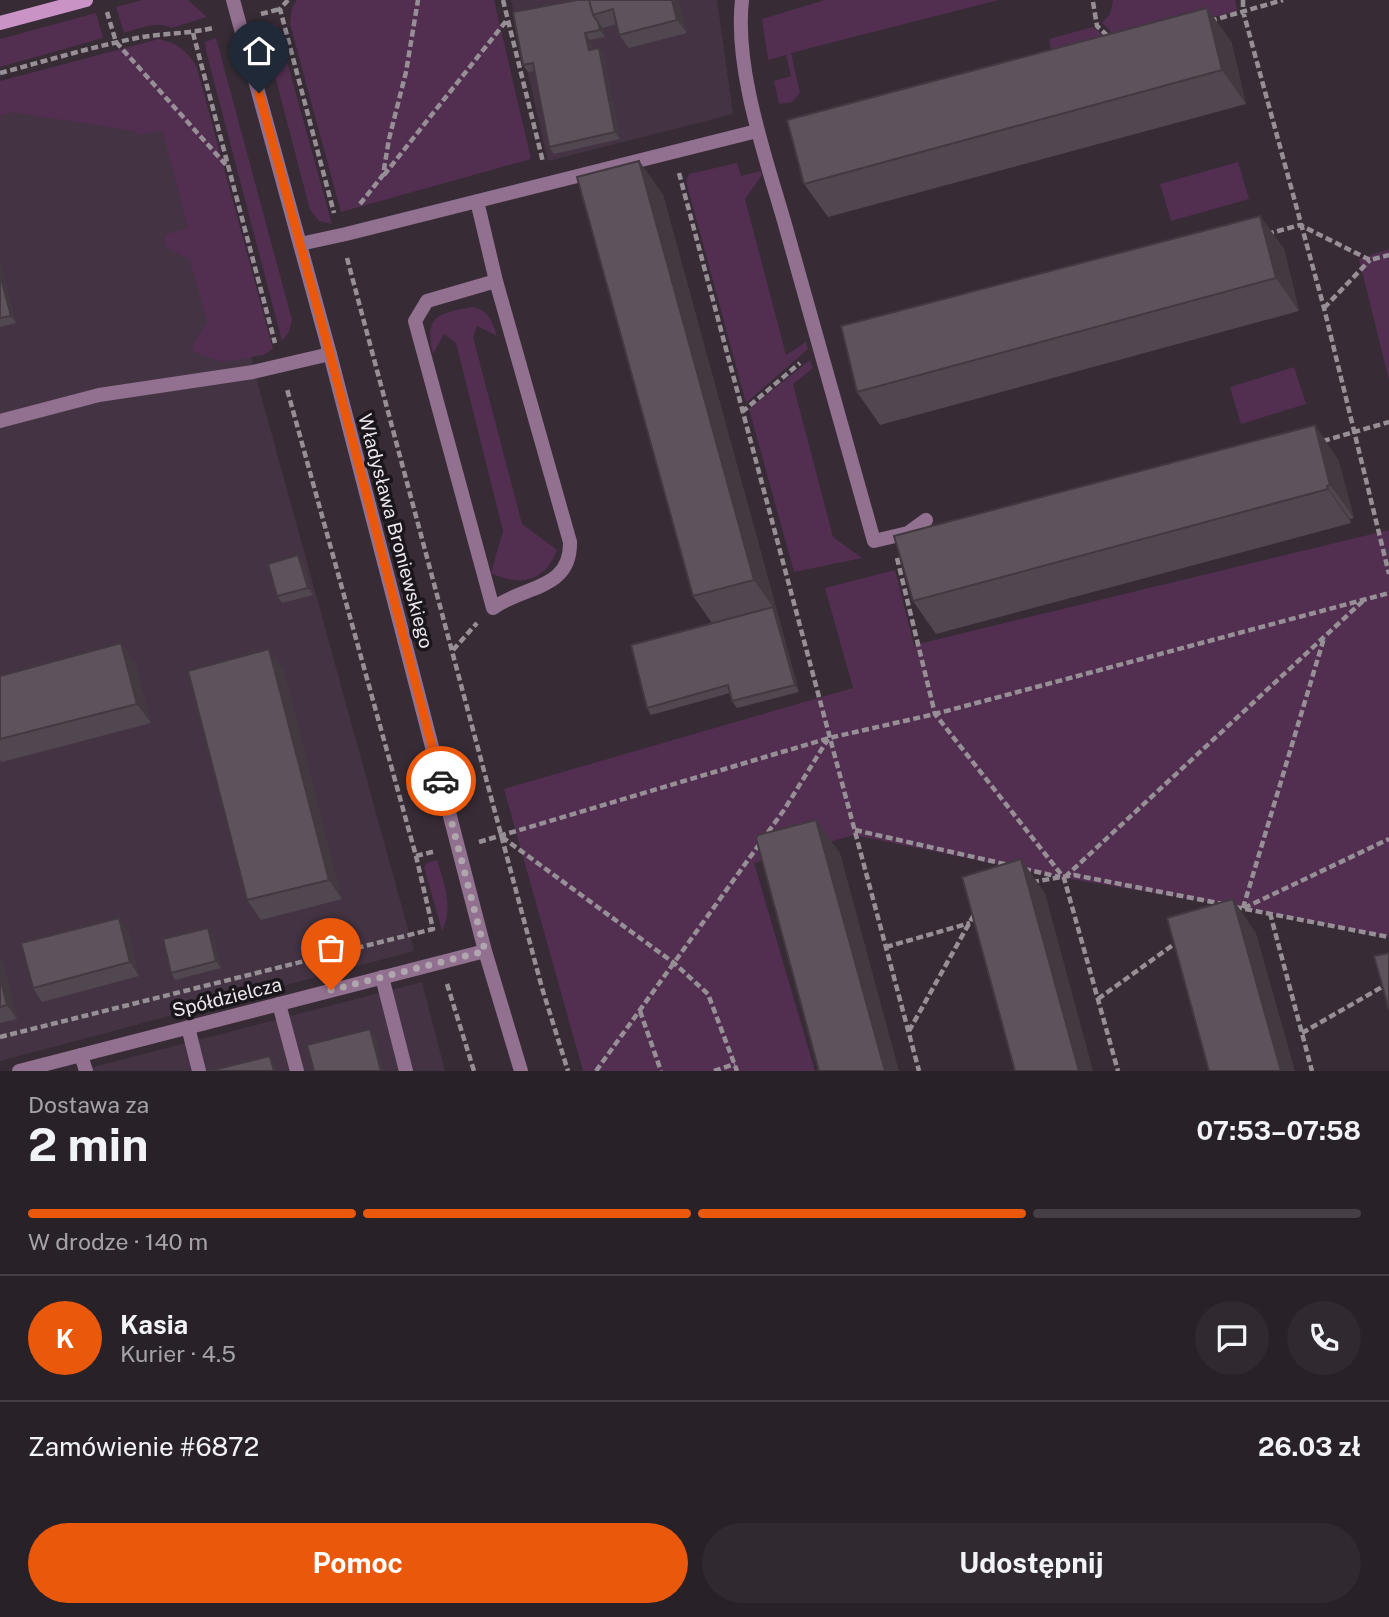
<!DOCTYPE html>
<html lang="pl">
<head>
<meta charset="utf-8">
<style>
	body { margin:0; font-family:"Public Sans",sans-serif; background:#312930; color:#f1f3f6; height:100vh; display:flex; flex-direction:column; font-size:26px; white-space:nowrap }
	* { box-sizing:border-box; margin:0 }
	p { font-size:23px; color:#a5a3a8 }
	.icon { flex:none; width:38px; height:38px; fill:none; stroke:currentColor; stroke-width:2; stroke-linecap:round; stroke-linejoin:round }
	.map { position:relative; height:1071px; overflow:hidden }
	.drawer { display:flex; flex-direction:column; background:#292128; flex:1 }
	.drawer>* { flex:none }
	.pin { position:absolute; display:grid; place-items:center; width:60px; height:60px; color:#fff; margin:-72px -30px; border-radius:50% 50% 50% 0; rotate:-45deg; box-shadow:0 0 7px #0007 }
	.pin .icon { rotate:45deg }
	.courier { position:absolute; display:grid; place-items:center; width:70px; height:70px; margin:-35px; border:5px solid #ea580c; border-radius:50%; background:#fff; color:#222; box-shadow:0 2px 9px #0007 }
	.summary em { font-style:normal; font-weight:700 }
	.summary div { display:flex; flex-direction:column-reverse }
	.summary { display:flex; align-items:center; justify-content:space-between; height:119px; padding:0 28px }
	h1 { font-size:46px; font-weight:700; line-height:52px }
	.bar { display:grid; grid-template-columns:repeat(4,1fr); gap:10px 7px; align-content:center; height:84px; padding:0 28px }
	.bar i { height:9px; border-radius:5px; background:#453e45 }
	.bar .selected { background:#ea580c }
	.bar p { grid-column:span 4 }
	.line { display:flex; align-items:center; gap:18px; padding:0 28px; border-top:2px solid #453e45 }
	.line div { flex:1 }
	.round { display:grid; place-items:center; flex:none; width:74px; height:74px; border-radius:37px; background:#312930 }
	.cta { display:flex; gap:14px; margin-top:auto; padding:14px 28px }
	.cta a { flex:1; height:80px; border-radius:42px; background:#ea580c; color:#fff; font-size:28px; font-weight:700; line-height:80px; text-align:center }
	.cta a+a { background:#312930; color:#f1f3f6 }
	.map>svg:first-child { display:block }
	.built { fill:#443443 }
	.green { fill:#522e50 }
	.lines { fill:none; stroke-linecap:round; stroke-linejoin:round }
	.path { stroke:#978f96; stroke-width:4.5; stroke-dasharray:7 3.5; stroke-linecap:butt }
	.service { stroke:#92708f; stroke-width:14 }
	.minor { stroke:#92708f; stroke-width:14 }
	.secondary { stroke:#ca93c6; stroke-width:14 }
	.wall { fill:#514750 }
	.shaded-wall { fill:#423941 }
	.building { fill:#5e525d; stroke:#423941; stroke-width:2 }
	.done { stroke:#afa6ae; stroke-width:7; stroke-dasharray:0 12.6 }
	.route { stroke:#ea580c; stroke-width:9 }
	.labels { text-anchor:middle; stroke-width:7; stroke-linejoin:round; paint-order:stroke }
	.street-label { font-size:19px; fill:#efe8ee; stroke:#1b161b }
</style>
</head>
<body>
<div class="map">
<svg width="1389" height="1071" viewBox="0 0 1389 1071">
	<rect width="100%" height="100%" fill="#372c36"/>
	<path class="built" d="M511 0H717L733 114 548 161Z
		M181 64 259 388 414 951 0 1061V109Z
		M422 982 445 1071H78Z"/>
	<path class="green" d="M143 0H188L207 17 171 28C158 20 138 29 124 33L116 7Z
		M297 0H494L531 159 341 212 290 24 292 7Z
		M825 0H998L791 53 800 93 792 102 779 104 774 81 791 76 786 55 768 60 762 19Z
		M1113 0H1235L1237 11 1190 23 1187 12 1177 15 1180 26 1120 41 1102 23 1110 14Z
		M96 13 103 38 0 67V39Z
		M274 24 277 25 332 224 319 221 310 210 262 26Z
		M1093 27 1112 43 1053 60 1049 39Z
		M216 38 292 320 289 332 282 341 206 51 205 42Z
		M159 39C177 43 188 51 197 68L273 349 263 355 223 362 194 352 192 346 207 322 190 260 167 248 164 238 167 234 188 228 162 130 139 135 135 131 11 112 0 116V81Z
		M1238 162 1249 199 1171 221 1160 184Z
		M737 163 741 176 761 171 762 175 745 199 786 355 806 342 808 349 746 403 686 181 689 174Z
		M1389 249V380L1359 259Z
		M472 307C489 310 492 321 497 336L477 326 473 337 522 524 557 550C545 582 521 587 491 573L503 531 456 343 444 334 433 354C423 315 440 313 472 307Z
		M810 360 813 368 793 384 833 537 862 558 794 572 749 409Z
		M1294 367 1306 404 1241 424 1230 387Z
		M1389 530V937L1227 905 1064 878 854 835 754 863 815 1071H583L504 789 853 688 825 588 895 570 914 645Z
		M437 860C444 884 454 906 442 931L424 867 427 863Z"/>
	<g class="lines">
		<path class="path" d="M288 0 280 9 334 213
			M503 0 543 162
			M1243 0V11L1324 308 1389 574
			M1093 2 1097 26 1110 38
			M107 12 116 42 227 166
			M261 14 280 9
			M1210 21 1283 0
			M193 33 275 343
			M0 73C46 61 91 47 137 38 163 33 188 34 213 28
			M679 173 919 1071
			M384 175 507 20
			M360 204 383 175 389 139 406 72 418 0
			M1267 234 1300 225 1370 260 1389 255
			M347 258 542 988 568 1071
			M1324 308 1370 260
			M742 412 800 363
			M1323 441 1389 422
			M897 558 935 714 1064 878 1118 1071
			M453 650 477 623
			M855 830 1009 865
			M502 837 674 963 708 994 737 1071
			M479 842 829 738 935 714 1389 593
			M416 856 436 851
			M1024 869 1060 877
			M1065 877 1364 600
			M1032 882 1074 875 1223 904
			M1235 907 1389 937
			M1243 908 1324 638
			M1244 908 1389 839
			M1270 913 1312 1071
			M886 947 970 923
			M447 984 474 1071
			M1098 999 1177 942
			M640 1011 661 1071
			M909 1031 976 911
			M1302 1033 1389 983
			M0 1037 433 929 416 856 287 389
			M596 1071 784 810 828 739
			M714 1071 735 1064"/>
		<path class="service" d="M742 0C734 70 767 161 786 228 816 332 844 437 874 541L908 533 926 520
			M477 201 496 281 570 542C571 590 525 585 493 608L415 321 427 301 496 281
			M300 244 346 234 757 131
			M0 421 99 395 253 372 330 354
			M382 977 406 1071
			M279 1004 297 1071
			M188 1027 199 1071
			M81 1055 86 1071"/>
		<path class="minor" d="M233 0 330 354 485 951 521 1071
			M19 1071 485 951"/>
		<path class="secondary" d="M0 23 86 0"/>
	</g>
	<path class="wall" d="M577 0H678L687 33 629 48 619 35 617 24 603 28 605 37 590 40 592 49 599 48 603 55 620 139 554 154 549 147 534 71 528 72 523 65Z
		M1231 41 1246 104 828 217 804 184Z
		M639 161 663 195 799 692 737 708 732 701 730 693 651 715 647 708 712 623 693 596Z
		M1260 216 1284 249 1299 311 880 425 857 392Z
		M0 262 16 323 0 327Z
		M1338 459 1354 518 1350 519 1351 523 936 634 913 601Z
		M303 562 313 595 282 603 277 596Z
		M121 643 135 663 151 723 2 762 0 760V676Z
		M269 649 283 669 342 899 261 920 247 900Z
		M208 928 213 935 221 968 175 980 171 973Z
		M128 931 139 976 42 1002 33 988Z
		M0 960 3 964 17 1019 0 1023Z"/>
	<path class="shaded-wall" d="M672 0H678L687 33 677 20Z
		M1207 8 1231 41 1246 104 1222 70Z
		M598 22 603 28 605 37 600 30Z
		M585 33 590 40 594 57 589 50Z
		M599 48 603 55 620 139 615 132Z
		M639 161 663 195 799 692 795 685 773 607 754 580Z
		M1260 216 1284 249 1299 311 1276 278Z
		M0 262 16 323 11 316 0 274Z
		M1315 425 1338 459 1354 518 1330 485Z
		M1327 486 1350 519 1351 523 1328 489Z
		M298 555 303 562 313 595 308 588Z
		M121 643 135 663 151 723 137 704Z
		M269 649 283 669 342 899 329 880Z
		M816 820 840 853 899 1071H885Z
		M1021 859 1045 893 1093 1071H1079Z
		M1233 899 1256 933 1295 1071H1281Z
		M119 918 128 931 139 976 130 962Z
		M208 928 213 935 221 968 216 961Z
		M0 960 3 964 17 1019 7 1005 0 977Z
		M370 1029 375 1036 384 1071H381Z
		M270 1056 275 1063 277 1071H274Z"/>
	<path class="building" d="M577 0H589L593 15 598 22 600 30 585 33 589 50 599 48 615 132 549 147 533 63 523 65 513 12Z
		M589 0H672L677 20 619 35 613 9 593 15Z
		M1207 8 1222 70 804 184 787 120Z
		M639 161 754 580 693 596 577 177Z
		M1260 216 1276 278 857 392 841 326Z
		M0 274 11 316 0 318Z
		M1315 425 1330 485 1327 486 1328 489 913 601 894 536Z
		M298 555 308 588 277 596 268 564Z
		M773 607 795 685 732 701 728 685 647 708 631 645Z
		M121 643 137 704 0 739V676Z
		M269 649 329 880 247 900 188 671Z
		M816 820 885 1071H819L756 838 758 835Z
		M1021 859 1079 1071H1015L962 877Z
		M1233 899 1281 1071H1209L1167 918Z
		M119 918 130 962 33 988 21 943Z
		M208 928 216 961 171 973 163 939Z
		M1389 953V1010L1374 956Z
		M0 977 7 1005 0 1007Z
		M370 1029 381 1071H314L307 1045Z
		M270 1056 274 1071H209Z"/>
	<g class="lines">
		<path class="done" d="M331 990 485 951 441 781"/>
		<path class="route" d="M259 93 330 354 441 781"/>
	</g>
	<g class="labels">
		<g class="street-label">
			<text transform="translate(396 531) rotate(75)" y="7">Władysława Broniewskiego</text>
			<text transform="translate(227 997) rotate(-14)" y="7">Spółdzielcza</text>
		</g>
	</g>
</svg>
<div class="pin" style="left:331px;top:990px;background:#ea580c"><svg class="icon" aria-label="bag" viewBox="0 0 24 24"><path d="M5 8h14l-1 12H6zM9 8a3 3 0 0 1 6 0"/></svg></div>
<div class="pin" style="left:259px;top:93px;background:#1f2937"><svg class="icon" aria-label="home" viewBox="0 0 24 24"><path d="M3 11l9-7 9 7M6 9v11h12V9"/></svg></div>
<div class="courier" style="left:441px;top:781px"><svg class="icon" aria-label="car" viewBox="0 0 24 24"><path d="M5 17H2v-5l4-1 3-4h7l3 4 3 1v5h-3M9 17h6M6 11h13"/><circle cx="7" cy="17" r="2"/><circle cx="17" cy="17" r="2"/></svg></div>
</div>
<section class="drawer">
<div class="summary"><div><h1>2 min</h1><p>Dostawa za</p></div><em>07:53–07:58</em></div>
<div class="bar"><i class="selected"></i><i class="selected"></i><i class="selected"></i><i></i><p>W drodze · 140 m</p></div>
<div class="line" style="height:126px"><b class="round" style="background:#ea580c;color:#fff">K</b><div><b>Kasia</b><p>Kurier · 4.5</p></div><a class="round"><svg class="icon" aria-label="chat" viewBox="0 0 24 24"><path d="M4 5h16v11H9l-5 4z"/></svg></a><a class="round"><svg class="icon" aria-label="phone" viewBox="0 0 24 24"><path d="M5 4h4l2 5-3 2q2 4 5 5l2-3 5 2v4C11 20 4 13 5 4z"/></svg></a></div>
<div class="line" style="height:91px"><div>Zamówienie #6872</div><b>26.03 zł</b></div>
<div class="cta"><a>Pomoc</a><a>Udostępnij</a></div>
</section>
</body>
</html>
